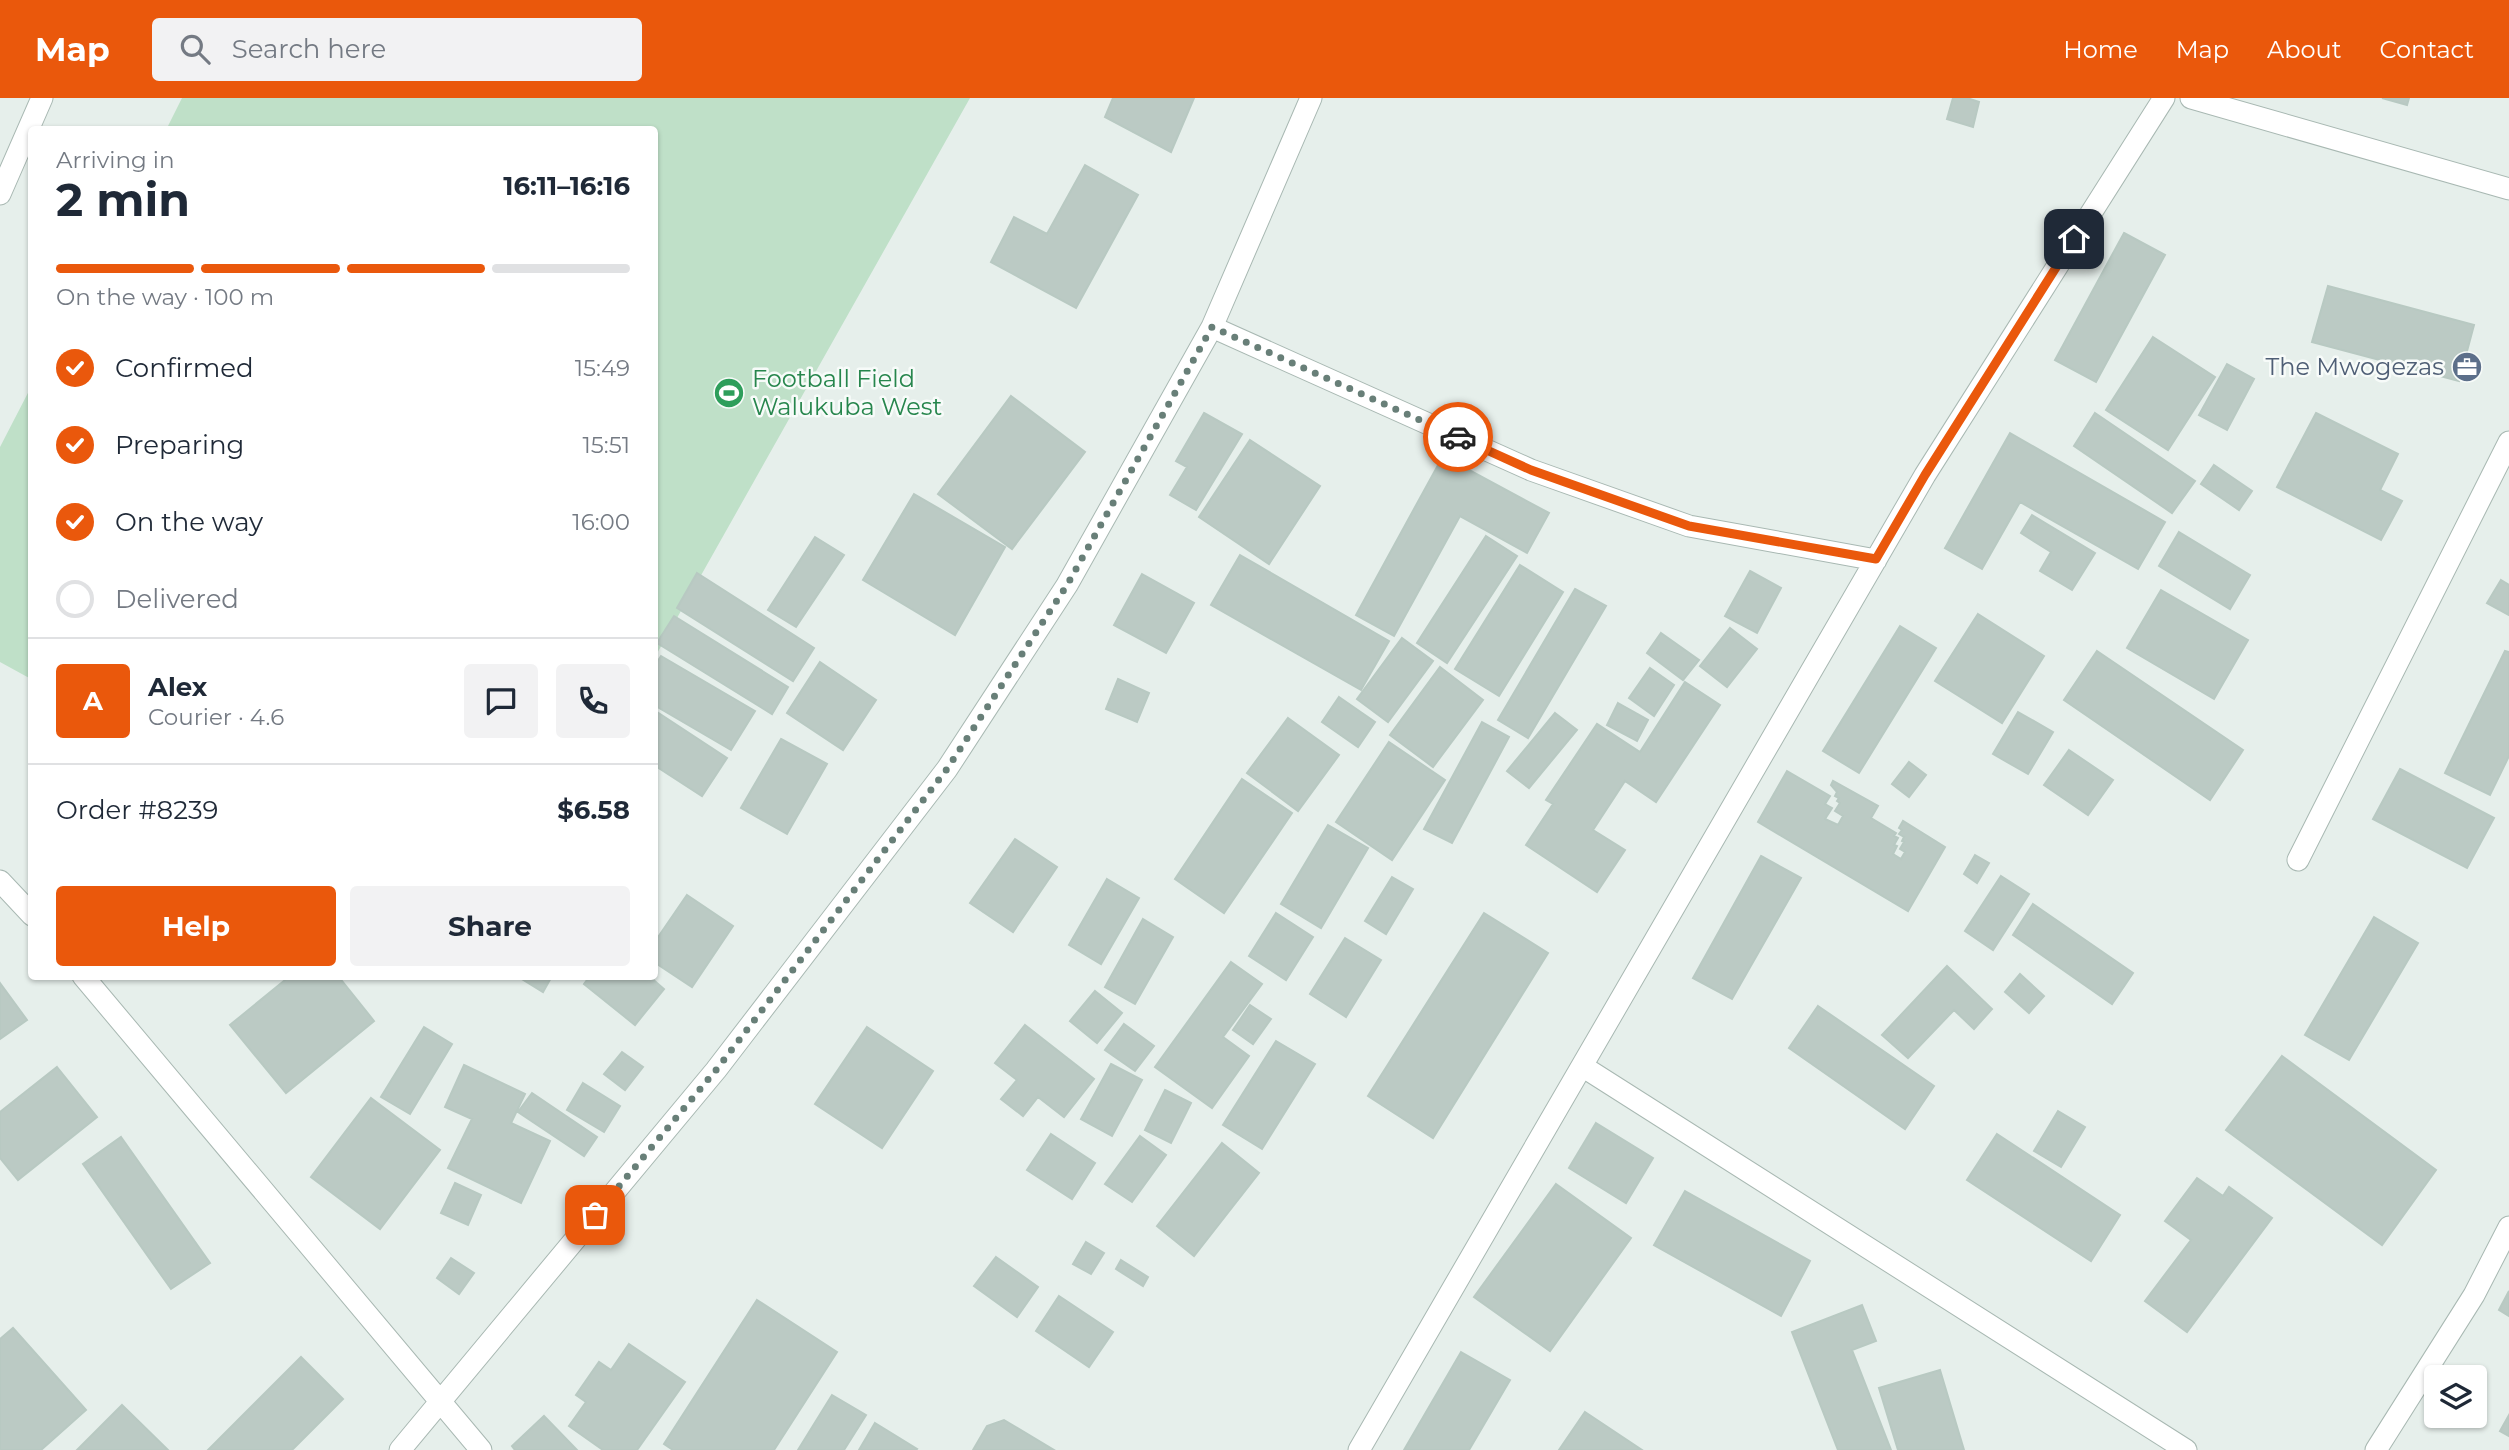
<!DOCTYPE html>
<html lang="en">
<head>
<meta charset="utf-8">
<style>
	body { margin:0; font-family:Montserrat,sans-serif; background:#f2f2f3; color:#1f2937; height:100vh; display:flex; flex-direction:column; font-size:26px; white-space:nowrap }
	* { box-sizing:border-box; margin:0 }
	p { font-size:23px; color:#747a83 }
	.icon { flex:none; width:38px; height:38px; fill:none; stroke:currentColor; stroke-width:2; stroke-linecap:round; stroke-linejoin:round }
	.map { position:relative; flex:1; overflow:hidden }
	.side { position:absolute; left:28px; top:28px; width:630px; height:854px; display:flex; flex-direction:column; background:#fff; border-radius:7px; box-shadow:0 2px 5px #0004 }
	.side>* { flex:none }
	.tools { position:absolute; left:2424px; top:1267px; display:grid; gap:14px }
	.tools a { display:grid; place-items:center; width:63px; height:63px; border-radius:7px; background:#fff; box-shadow:0 2px 5px #0004; font-size:35px }
	.pin { position:absolute; display:grid; place-items:center; width:60px; height:60px; color:#fff; margin:-30px; border-radius:14px; box-shadow:0 4px 10px #0006 }
	.courier { position:absolute; display:grid; place-items:center; width:70px; height:70px; margin:-35px; border:5px solid #ea580c; border-radius:50%; background:#fff; color:#222; box-shadow:0 2px 9px #0007 }
	.headline em { font-style:normal; font-weight:700 }
	.headline div { display:flex; flex-direction:column-reverse }
	.headline { display:flex; align-items:center; justify-content:space-between; height:119px; padding:0 28px }
	h1 { font-size:46px; font-weight:700; line-height:52px }
	.bar { display:grid; grid-template-columns:repeat(4,1fr); gap:10px 7px; align-content:center; height:84px; padding:0 28px }
	.bar i { height:9px; border-radius:5px; background:#e0e1e3 }
	.bar .on { background:#ea580c }
	.bar p { grid-column:span 4 }
	.line { display:flex; align-items:center; gap:18px; padding:0 28px; border-top:2px solid #e0e1e3 }
	.line div { flex:1 }
	.round { display:grid; place-items:center; flex:none; width:74px; height:74px; border-radius:7px; background:#f2f2f3 }
	ol { padding:0 28px; list-style:none }
	li { display:flex; align-items:center; gap:21px; height:77px }
	li p { margin-inline-start:auto }
	li .icon { padding:7px; border-radius:50%; background:#ea580c; color:#fff; stroke-width:4 }
	li:last-child { color:#747a83 }
	li i { width:38px; height:38px; border:4px solid #e0e1e3; border-radius:50% }
	.button { display:flex; gap:14px; margin-top:auto; padding:14px 28px }
	.button a { flex:1; height:80px; border-radius:7px; background:#ea580c; color:#fff; font-size:28px; font-weight:700; line-height:80px; text-align:center }
	.button a+a { background:#f2f2f3; color:#1f2937 }
	header { display:flex; align-items:center; gap:42px; box-sizing:border-box; height:98px; padding:0 35px; background:#ea580c; color:#fff }
	header strong { font-size:33px }
	nav { display:flex; gap:38px; margin-inline-start:auto; font-size:24px }
	.search { width:490px; height:63px; background:#f2f2f3; display:flex; align-items:center; gap:18px; box-sizing:border-box; padding:0 24px; border-radius:7px; color:#747a83; font-size:26px }
	.map>svg:first-child { display:block }
	.green { fill:#bfe0c8 }
	.building { fill:#bbcac4; stroke:#b8c9c2; stroke-width:2 }
	.lines { fill:none; stroke-linecap:round; stroke-linejoin:round }
	.minor-casing { stroke:#a8b8b2; stroke-width:23 }
	.minor { stroke:#fff; stroke-width:21 }
	.done { stroke:#687f78; stroke-width:7; stroke-dasharray:0 12.6 }
	.route { stroke:#ea580c; stroke-width:9 }
	.labels { text-anchor:middle; stroke-width:5; stroke-linejoin:round; paint-order:stroke }
	.service-label { font-size:24px; fill:#4e5e75; stroke:#f7fbf9; text-anchor:end }
	.leisure-label { font-size:24px; fill:#27864d; stroke:#f7fbf9; text-anchor:start }
</style>
</head>
<body>
<header>
<strong>Map</strong>
<div class="search"><svg class="icon" aria-label="search" viewBox="0 0 24 24"><circle cx="10" cy="10" r="6"/><path d="M15 15l6 6"/></svg>Search here</div>
<nav><a>Home</a><a>Map</a><a>About</a><a>Contact</a></nav>
</header>
<div class="map">
<svg width="2509" height="1352" viewBox="0 0 2509 1352">
	<rect width="100%" height="100%" fill="#e6efeb"/>
	<path class="green" d="M182 0H970L655 559 654 32H166Z
		M31 289V581L0 564V349Z"/>
	<path class="building" d="M1113 0H1194L1171 54 1105 19Z
		M1953 0H1967L1979 4 1973 29 1947 21Z
		M2382 0H2409L2407 7Z
		M1085 67 1138 97 1076 210 991 164 1014 119 1047 136Z
		M2124 135 2165 157 2096 284 2055 262Z
		M2328 188 2474 227 2459 283 2312 244Z
		M2153 239 2215 279 2168 352 2106 312Z
		M2227 266 2254 281 2227 332 2199 317Z
		M1011 298 1085 354 1012 451 938 396Z
		M1204 315 1242 336 1196 412 1170 397 1187 369 1176 363Z
		M2095 315 2195 383 2172 415 2074 348Z
		M2316 315 2398 356 2380 392 2402 403 2381 442 2277 389Z
		M2010 335 2165 424 2138 471 2020 404 1982 471 1945 450Z
		M1250 342 1320 388 1269 466 1199 419Z
		M1443 358 1549 415 1527 455 1460 418 1394 538 1356 517Z
		M2214 367 2252 393 2239 412 2201 386Z
		M914 396 1005 449 955 537 863 482Z
		M2032 417 2095 455 2072 492 2040 473 2051 454 2021 435Z
		M2179 434 2250 477 2230 511 2159 468Z
		M1486 438 1517 458 1447 565 1417 545Z
		M815 439 844 457 796 529 768 512Z
		M1240 457 1389 543 1361 592 1211 507Z
		M1520 467 1563 494 1499 598 1455 571Z
		M1750 473 1781 490 1757 535 1725 518Z
		M697 475 814 550 793 583 677 510Z
		M1142 476 1194 505 1166 555 1114 527Z
		M2501 482 2509 487V517L2487 505Z
		M1575 491 1606 508 1528 640 1498 622Z
		M2161 492 2248 542 2214 601 2127 550Z
		M1978 516 2044 558 2002 625 1935 583Z
		M674 518 788 589 772 616 657 545Z
		M1900 528 1936 550 1859 675 1823 653Z
		M1730 530 1757 551 1727 589 1700 568Z
		M1661 535 1699 562 1683 582 1647 555Z
		M1402 540 1433 563 1388 624 1357 601Z
		M2097 553 2243 652 2210 702 2064 602Z
		M2505 553 2509 554V658L2490 697 2445 675Z
		M661 558 755 613 731 652 654 607V569Z
		M820 564 876 602 843 652 787 615Z
		M1440 569 1483 602 1433 669 1390 637Z
		M1650 570 1674 587 1654 618 1629 600Z
		M1118 581 1149 595 1137 624 1106 611Z
		M1685 584 1720 607 1656 704 1625 683 1593 732 1625 752 1597 794 1526 747 1553 706 1546 702 1597 626 1640 654Z
		M1339 599 1375 624 1358 649 1322 624Z
		M1618 605 1648 622 1637 643 1607 627Z
		M654 612 727 660 702 698 654 667Z
		M2018 614 2053 634 2028 676 1993 656Z
		M1555 615 1577 632 1529 690 1507 673Z
		M1288 620 1339 657 1298 713 1247 675Z
		M1482 624 1509 639 1452 745 1424 731Z
		M781 641 827 666 787 736 741 710Z
		M1389 644 1445 682 1392 762 1336 724Z
		M2069 652 2113 682 2088 717 2044 687Z
		M1909 664 1926 677 1909 699 1892 686Z
		M2400 671 2494 720 2467 770 2373 721Z
		M1787 673 1830 698 1825 706 1832 710 1825 721 1838 727 1843 718 1835 713 1840 705 1837 703 1839 700 1835 698 1837 694 1831 687 1833 683 1878 708 1871 720 1896 735 1894 738 1898 740 1894 747 1897 748 1893 756 1901 761 1905 754 1900 751 1904 744 1902 743 1904 739 1899 736 1902 732 1899 730 1903 723 1945 749 1908 813 1758 724Z
		M1242 681 1292 715 1224 815 1175 781Z
		M1328 727 1368 750 1321 830 1281 806Z
		M1015 741 1057 769 1013 834 970 805Z
		M1975 757 1989 765 1977 785 1964 776Z
		M1761 758 1801 780 1732 901 1693 880Z
		M2001 778 2029 796 1993 852 1965 833Z
		M1392 779 1413 791 1386 836 1365 823Z
		M1107 781 1139 800 1101 866 1069 847Z
		M687 797 733 828 692 889 654 864V845Z
		M2033 806 2133 875 2112 906 2013 837Z
		M1276 815 1313 839 1286 882 1249 858Z
		M1484 815 1548 855 1433 1040 1368 998Z
		M2374 819 2418 845 2349 962 2305 937Z
		M1143 821 1173 839 1135 906 1105 889Z
		M1345 840 1381 862 1346 919 1310 896Z
		M1231 864 1262 886 1223 939 1249 958 1212 1010 1155 969Z
		M1947 868 1992 911 1974 931 1954 912 1908 960 1882 937Z
		M2020 876 2044 898 2029 915 2005 894Z
		M290 878H338L374 923 286 995 230 927Z
		M517 878H552L543 894Z
		M590 878H649L664 891 635 927 584 886Z
		M0 885 27 922 0 941Z
		M1095 893 1122 915 1097 945 1070 923Z
		M1250 907 1271 921 1253 946 1233 932Z
		M1818 908 1934 988 1905 1031 1789 950Z
		M1124 926 1154 948 1135 973 1105 952Z
		M1025 927 1094 981 1064 1019 1038 999 1023 1018 1001 1001 1017 982 995 965Z
		M424 929 452 946 410 1016 381 999Z
		M867 929 933 973 882 1050 815 1006Z
		M1276 943 1315 966 1262 1051 1223 1027Z
		M622 954 643 969 625 992 604 976Z
		M2282 958 2436 1072 2382 1147 2226 1032Z
		M1111 966 1142 982 1112 1038 1081 1021Z
		M464 967 525 996 511 1025 550 1043 521 1105 448 1070 472 1021 445 1009Z
		M57 969 97 1019 18 1082 0 1060V1014Z
		M583 985 620 1008 604 1034 567 1012Z
		M1165 992 1191 1005 1171 1045 1145 1032Z
		M532 995 597 1039 584 1058 518 1014Z
		M371 1000 440 1052 380 1131 311 1079Z
		M2058 1013 2085 1029 2061 1069 2034 1053Z
		M1596 1025 1653 1060 1626 1105 1569 1070Z
		M1051 1036 1095 1065 1072 1101 1027 1072Z
		M1997 1036 2120 1117 2091 1163 1967 1082Z
		M1140 1038 1166 1057 1132 1104 1105 1086Z
		M121 1039 210 1165 171 1191 83 1066Z
		M1222 1045 1259 1075 1194 1158 1157 1128Z
		M2197 1080 2223 1098 2229 1089 2272 1120 2187 1234 2145 1203 2191 1142 2165 1123Z
		M455 1085 481 1097 468 1127 441 1115Z
		M1556 1086 1631 1140 1550 1253 1474 1199Z
		M1685 1093 1810 1163 1781 1218 1654 1147Z
		M1086 1144 1104 1155 1091 1176 1073 1166Z
		M996 1159 1038 1189 1017 1219 974 1188Z
		M451 1160 474 1175 459 1196 437 1180Z
		M1121 1162 1148 1179 1143 1188 1116 1171Z
		M2509 1193V1218L2499 1212Z
		M1059 1198 1113 1234 1089 1269 1036 1233Z
		M757 1202 837 1254 774 1352H673L664 1346Z
		M1862 1207 1876 1243 1852 1252 1891 1352H1838L1792 1234Z
		M13 1230 86 1312 41 1352H0V1241Z
		M629 1246 685 1284 637 1352H603L569 1328 586 1304 576 1297 599 1264 611 1272Z
		M1461 1254 1510 1282 1469 1352H1404Z
		M301 1259 343 1301 292 1352H208Z
		M1940 1272 1964 1352H1898L1879 1290Z
		M832 1297 866 1317 844 1352H798Z
		M122 1307 168 1352H77Z
		M1585 1314 1642 1352H1559Z
		M2509 1317V1338L2500 1333Z
		M544 1318 577 1352H515L512 1348Z
		M1004 1322 1054 1352H973L987 1328Z
		M875 1325 917 1351 916 1352H859Z"/>
	<g class="lines">
		<g class="minor-casing">
			<path id="minor" d="M2191 0 2509 91
				M0 96 42 0
				M1212 229 1531 372 1689 428 1876 462
				M2298 762 2509 344
				M0 783 32 817
				M83 878 481 1352
				M1582 968 2186 1352
				M400 1352 716 972 947 671 1067 487 1212 229 1311 0
				M1359 1352 1925 377 2164 0
				M2376 1352 2474 1197 2509 1129"/>
		</g>
		<use href="#minor" class="minor"/>
	</g>
	<g class="lines">
		<path class="done" d="M595 1117 716 972 947 671 1067 487 1212 229 1458 339"/>
		<path class="route" d="M1458 339 1531 372 1689 428 1876 461 1925 377 2074 141"/>
	</g>
	<defs>
		<g id="office-disc" transform="scale(1.575)"><circle r="9.5" fill="#5c6f8a" stroke="#f7fbf9"/><path d="M-6-3h4V-5.5h4V-3h4V5H-6ZM-1-4.5V-3h2v-1.5ZM-6 0V1H6V0Z" fill="#fff"/></g>
		<g id="stadium-disc" transform="scale(1.575)"><circle r="9.5" fill="#2e9e5b" stroke="#f7fbf9"/><path d="M0-5a6.5 5 0 1 0 0 10a6.5 5 0 1 0 0-10ZM-3.5-1.8h7v3.6h-7Z" fill="#fff"/></g>
	</defs>
	<g fill-rule="evenodd">
		<use href="#office-disc" x="2467" y="269"/>
		<use href="#stadium-disc" x="729" y="295"/>
	</g>
	<g class="labels">
		<g class="service-label">
			<text x="2444" y="277">The Mwogezas</text>
		</g>
		<g class="leisure-label">
			<text x="752" y="289">Football Field<tspan x="752" dy="28">Walukuba West</tspan></text>
		</g>
	</g>
</svg>
<div class="tools">
<a><svg class="icon" aria-label="layers" viewBox="0 0 24 24"><path d="M12 4l9 5-9 5-9-5zM3 14l9 5 9-5"/></svg></a>
</div>
<div class="pin" style="left:595px;top:1117px;background:#ea580c"><svg class="icon" aria-label="bag" viewBox="0 0 24 24"><path d="M5 8h14l-1 12H6zM9 8a3 3 0 0 1 6 0"/></svg></div>
<div class="pin" style="left:2074px;top:141px;background:#1f2937"><svg class="icon" aria-label="home" viewBox="0 0 24 24"><path d="M3 11l9-7 9 7M6 9v11h12V9"/></svg></div>
<div class="courier" style="left:1458px;top:339px"><svg class="icon" aria-label="car" viewBox="0 0 24 24"><path d="M5 17H2v-5l4-1 3-4h7l3 4 3 1v5h-3M9 17h6M6 11h13"/><circle cx="7" cy="17" r="2"/><circle cx="17" cy="17" r="2"/></svg></div>
<section class="side">
<div class="headline"><div><h1>2 min</h1><p>Arriving in</p></div><em>16:11–16:16</em></div>
<div class="bar"><i class="on"></i><i class="on"></i><i class="on"></i><i></i><p>On the way · 100 m</p></div>
<ol>
<li><svg class="icon" aria-label="check" viewBox="0 0 24 24"><path d="M5 12l5 5 9-10"/></svg>Confirmed<p>15:49</p></li>
<li><svg class="icon" aria-label="check" viewBox="0 0 24 24"><path d="M5 12l5 5 9-10"/></svg>Preparing<p>15:51</p></li>
<li><svg class="icon" aria-label="check" viewBox="0 0 24 24"><path d="M5 12l5 5 9-10"/></svg>On the way<p>16:00</p></li>
<li><i></i>Delivered</li>
</ol>
<div class="line" style="height:126px"><b class="round" style="background:#ea580c;color:#fff">A</b><div><b>Alex</b><p>Courier · 4.6</p></div><a class="round"><svg class="icon" aria-label="chat" viewBox="0 0 24 24"><path d="M4 5h16v11H9l-5 4z"/></svg></a><a class="round"><svg class="icon" aria-label="phone" viewBox="0 0 24 24"><path d="M5 4h4l2 5-3 2q2 4 5 5l2-3 5 2v4C11 20 4 13 5 4z"/></svg></a></div>
<div class="line" style="height:91px"><div>Order #8239</div><b>$6.58</b></div>
<div class="button"><a>Help</a><a>Share</a></div>
</section>
</div>
</body>
</html>
